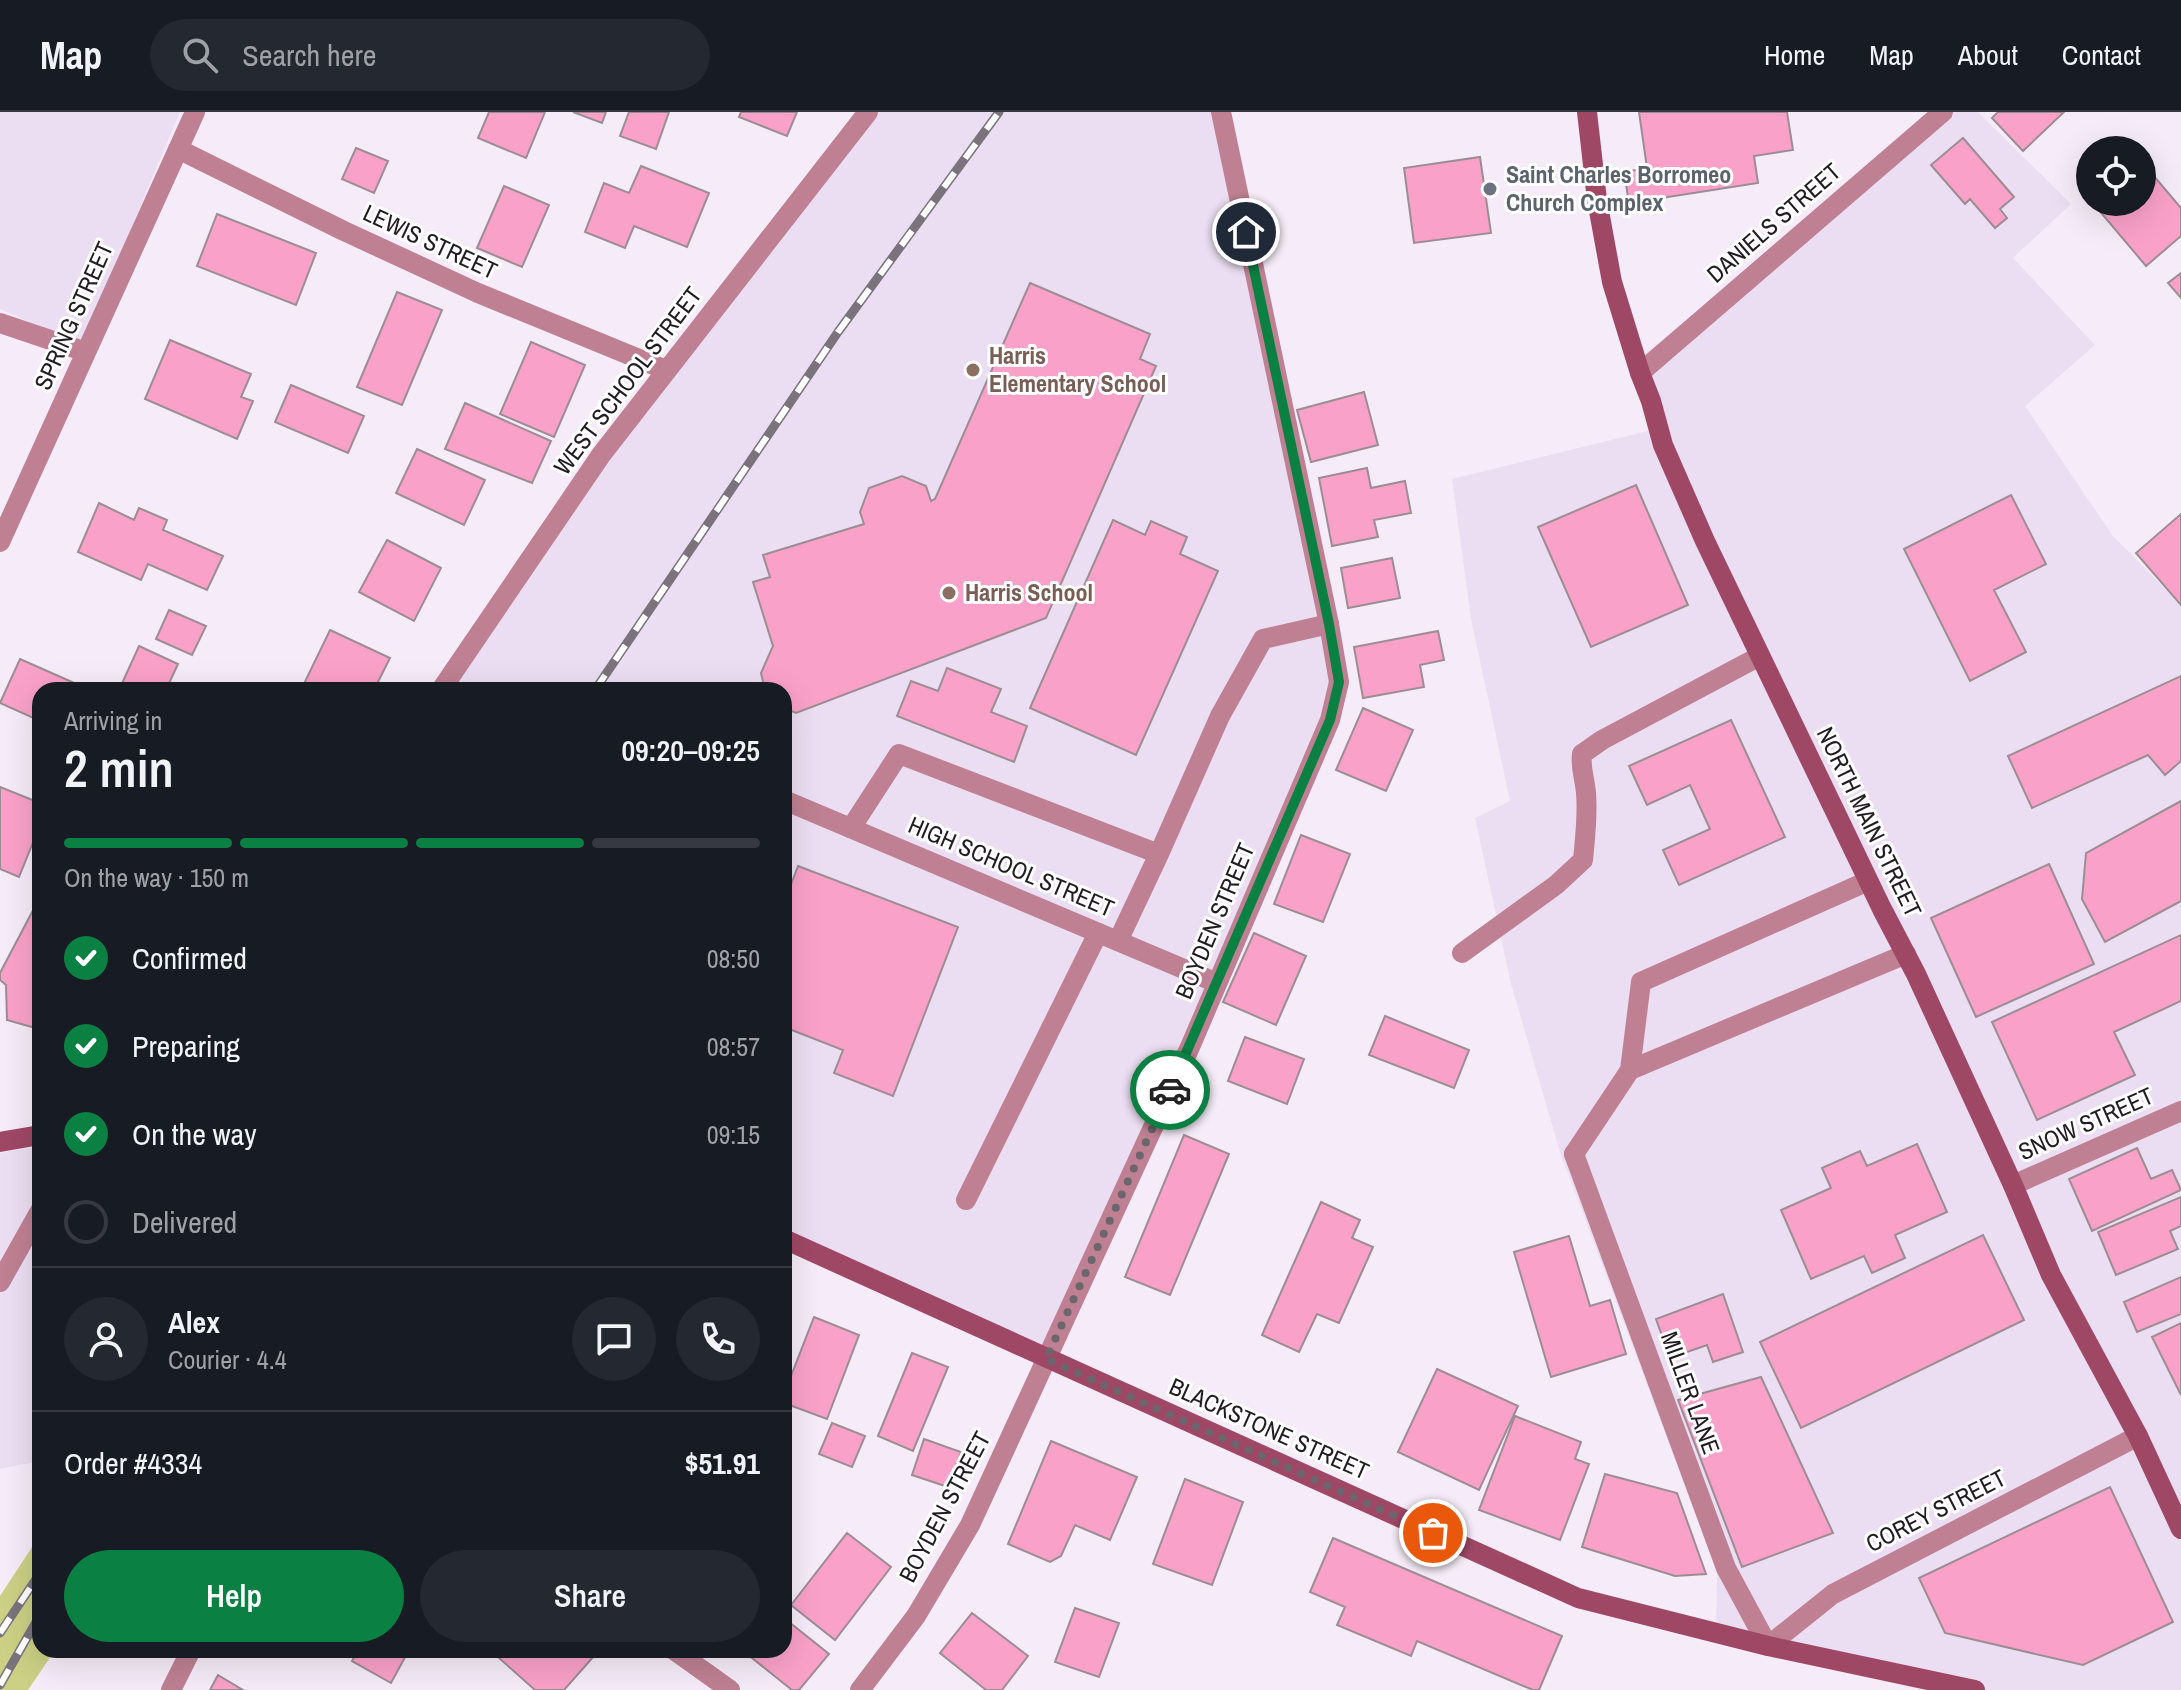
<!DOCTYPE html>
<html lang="en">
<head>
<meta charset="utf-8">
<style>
	body { margin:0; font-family:"Archivo Narrow",sans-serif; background:#242831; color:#f1f3f6; height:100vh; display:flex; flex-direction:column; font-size:30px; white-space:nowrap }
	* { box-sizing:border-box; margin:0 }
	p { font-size:26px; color:#9ea1a6 }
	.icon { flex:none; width:44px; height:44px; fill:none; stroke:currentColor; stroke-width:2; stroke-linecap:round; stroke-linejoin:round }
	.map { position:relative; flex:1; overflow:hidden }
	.side { position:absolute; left:32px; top:570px; width:760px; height:976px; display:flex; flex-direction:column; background:#171b24; border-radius:24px; box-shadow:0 8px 32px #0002 }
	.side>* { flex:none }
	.controls { position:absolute; left:2076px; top:24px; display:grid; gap:16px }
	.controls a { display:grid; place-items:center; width:80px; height:80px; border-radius:50%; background:#171b24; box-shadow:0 8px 32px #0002; font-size:40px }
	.pin { position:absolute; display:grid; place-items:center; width:68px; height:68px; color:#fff; margin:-34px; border:4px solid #fff; border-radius:50%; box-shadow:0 2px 8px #0007 }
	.courier { position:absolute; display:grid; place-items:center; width:80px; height:80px; margin:-40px; border:6px solid #0b8043; border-radius:50%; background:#fff; color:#222; box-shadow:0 2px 10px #0007 }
	.summary em { font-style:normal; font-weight:600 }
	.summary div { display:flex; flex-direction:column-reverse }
	.summary { display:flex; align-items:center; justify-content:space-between; height:136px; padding:0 32px }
	h1 { font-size:52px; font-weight:600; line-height:60px }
	.bar { display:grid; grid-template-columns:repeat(4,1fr); gap:12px 8px; align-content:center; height:96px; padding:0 32px }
	.bar i { height:10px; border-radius:6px; background:#363941 }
	.bar .active { background:#0b8043 }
	.bar p { grid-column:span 4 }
	.line { display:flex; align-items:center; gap:20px; padding:0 32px; border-top:2px solid #363941 }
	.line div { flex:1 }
	.round { display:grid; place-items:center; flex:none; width:84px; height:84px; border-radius:42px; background:#242831 }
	ol { padding:0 32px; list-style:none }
	li { display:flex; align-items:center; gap:24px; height:88px }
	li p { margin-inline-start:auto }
	li .icon { padding:8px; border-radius:50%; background:#0b8043; color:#fff; stroke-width:4 }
	li:last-child { color:#9ea1a6 }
	li i { width:44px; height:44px; border:4px solid #363941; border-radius:50% }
	.primary-button { display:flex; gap:16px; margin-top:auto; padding:16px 32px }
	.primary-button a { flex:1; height:92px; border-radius:48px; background:#0b8043; color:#fff; font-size:32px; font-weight:600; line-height:92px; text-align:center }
	.primary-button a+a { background:#242831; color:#f1f3f6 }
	header { display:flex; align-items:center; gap:48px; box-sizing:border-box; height:112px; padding:0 40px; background:#171b24; border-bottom:2px solid #363941 }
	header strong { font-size:38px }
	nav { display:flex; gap:44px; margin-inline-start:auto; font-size:28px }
	.search { width:560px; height:72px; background:#242831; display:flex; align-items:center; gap:20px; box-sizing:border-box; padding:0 28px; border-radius:44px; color:#9ea1a6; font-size:30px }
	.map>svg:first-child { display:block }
	.built { fill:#ecdef2 }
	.green { fill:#cbd085 }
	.building { fill:#faa1c9; stroke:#9c8d93; stroke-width:2 }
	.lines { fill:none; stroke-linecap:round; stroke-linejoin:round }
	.lane { stroke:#be8092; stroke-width:20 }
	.street { stroke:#be8092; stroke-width:20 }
	.secondary { stroke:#9f4866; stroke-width:20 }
	.rail-casing { stroke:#7a737c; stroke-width:9 }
	.rail { stroke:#fff; stroke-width:6; stroke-dasharray:18; stroke-linecap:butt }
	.done { stroke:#6b656d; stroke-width:8; stroke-dasharray:0 14.4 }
	.route { stroke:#0b8043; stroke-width:10 }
	.worship-dot { fill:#6b7280; stroke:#fff; stroke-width:3 }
	.education-dot { fill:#8d6e63; stroke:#fff; stroke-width:3 }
	.labels { text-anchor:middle; stroke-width:6; stroke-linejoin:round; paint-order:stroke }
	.worship-label { font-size:24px; font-weight:bold; fill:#5b616d; stroke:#fff; text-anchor:start }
	.street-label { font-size:24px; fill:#201c21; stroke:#fff }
	.education-label { font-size:24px; font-weight:bold; fill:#785e54; stroke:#fff; text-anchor:start }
</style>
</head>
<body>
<header>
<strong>Map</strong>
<div class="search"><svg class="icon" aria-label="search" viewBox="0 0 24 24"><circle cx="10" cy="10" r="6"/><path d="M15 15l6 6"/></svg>Search here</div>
<nav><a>Home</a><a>Map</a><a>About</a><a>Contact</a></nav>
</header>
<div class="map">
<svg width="2181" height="1578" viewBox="0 0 2181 1578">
	<rect width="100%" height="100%" fill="#f6ecf9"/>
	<path class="built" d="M0 0H180L82 233 0 197Z
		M862 0H1224L1332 564 1326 592 1205 889 1042 1248 784 1135V578H437Z
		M1938 0H1978L2071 92 2013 146 2095 233 2025 294 2113 424 2181 493V1578H1938L1716 1518 1717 1460 1560 1040 1511 872 1475 706 1510 689 1471 507 1452 367 1664 315 1641 245Z
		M40 1034V1349L0 1357V1041Z"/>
	<path class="green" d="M40 1423V1538H55L28 1578H0V1484Z"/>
	<path class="building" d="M489 0H545L526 46 478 26Z
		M573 0H606L602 11Z
		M629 0H669L656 37 620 24Z
		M741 0H797L787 24 739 5Z
		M1639 0H1787L1793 38 1754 44 1758 71 1629 91 1624 60 1647 56Z
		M1998 0H2064L2023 39 1992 6Z
		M1963 26 2014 85 2000 97 2007 106 1995 116 1970 87 1965 92 1931 53Z
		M356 36 388 49 374 81 342 67Z
		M1480 45 1491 121 1414 131 1404 56Z
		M2142 50 2181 96V124L2146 154 2092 90H2142Z
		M641 54 709 81 687 135 634 114 625 136 585 120 604 71 629 81Z
		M504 74 549 93 522 155 477 136Z
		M217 102 316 141 296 193 197 154Z
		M2181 161V186L2168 171Z
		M1030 171 1150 222 1140 247 1156 254 1046 506 796 601 784 596V578H765L761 561 773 534 753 470 770 465 763 443 864 412 860 400 869 376 902 364 926 374 931 389 935 387Z
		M397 180 442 198 402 293 357 275Z
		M170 228 251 262 241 285 253 289 237 327 145 287Z
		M531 230 585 253 554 325 500 302Z
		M291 273 364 304 348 341 275 310Z
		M1364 280 1378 333 1311 350 1297 298Z
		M465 291 551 329 532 371 445 337Z
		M417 337 485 368 464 413 396 381Z
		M1367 356 1371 376 1405 369 1411 401 1374 408 1378 425 1332 434 1319 366Z
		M1636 373 1688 493 1591 535 1538 415Z
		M2011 383 2046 452 1994 478 2026 540 1970 569 1904 437Z
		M99 391 134 408 139 396 167 408 163 418 223 444 207 478 148 452 141 468 78 440Z
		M2181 402V493L2136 441Z
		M1113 408 1145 423 1151 409 1187 425 1180 442 1218 459 1136 643 1030 596Z
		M387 428 441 456 414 509 359 480Z
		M1392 446 1400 486 1348 496 1341 456Z
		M169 498 206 514 192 543 156 527Z
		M330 518 390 546 374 578H301Z
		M1438 519 1444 548 1420 553 1424 575 1363 586 1354 535Z
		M139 534 178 552 166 578H119Z
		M20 547 90 578H40V609L0 591Z
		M947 556 1001 577 991 600 1027 614 1014 650 897 604 911 569 938 579Z
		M2181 564V649L2165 663 2148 643 2032 696 2008 644Z
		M1363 596 1413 618 1386 679 1336 658Z
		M1731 608 1785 725 1679 773 1663 738 1710 717 1690 673 1647 693 1629 654Z
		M0 675 40 691V713L19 765 0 757Z
		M2181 689V789L2105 830 2082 787 2086 741Z
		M1301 723 1350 742 1323 810 1274 792Z
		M2049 752 2094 852 1976 905 1931 806Z
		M798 754 958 815 893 984 834 961 843 938 784 915V791Z
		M40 785V915L39 917 7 908 6 873 0 868V861Z
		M1254 821 1306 844 1276 913 1223 890Z
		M2181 823V889L2114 920 2135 963 2037 1008 1992 910Z
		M1385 904 1469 938 1454 976 1369 943Z
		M1245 925 1304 947 1287 992 1228 969Z
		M1184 1023 1229 1042 1170 1183 1125 1165Z
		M1917 1032 1947 1100 1895 1123 1905 1146 1872 1161 1864 1144 1811 1167 1781 1098 1831 1076 1822 1056 1860 1039 1867 1054Z
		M2137 1036 2151 1067 2172 1058 2181 1078 2092 1119 2069 1067Z
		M2181 1085V1114L2170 1119 2178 1137 2116 1163 2098 1120Z
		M1321 1090 1360 1108 1352 1126 1373 1135 1339 1211 1317 1202 1299 1240 1262 1223Z
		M1983 1123 2024 1208 1801 1316 1760 1230Z
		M1569 1124 1590 1194 1610 1188 1626 1242 1551 1265 1514 1140Z
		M2181 1165V1202L2137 1220 2124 1190Z
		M1723 1182 1743 1240 1713 1250 1707 1233 1670 1246 1656 1207Z
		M814 1205 859 1223 827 1307 784 1291V1282Z
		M2181 1211V1283L2152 1225Z
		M912 1241 948 1255 913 1339 878 1324Z
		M1437 1257 1518 1294 1479 1378 1398 1340Z
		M1761 1265 1833 1421 1742 1455 1678 1288Z
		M1515 1304 1581 1330 1575 1347 1589 1352 1560 1428 1479 1398Z
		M832 1311 865 1324 852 1355 819 1342Z
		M924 1327 961 1340 948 1375 912 1363Z
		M1051 1329 1137 1365 1110 1428 1075 1413 1061 1444 1050 1450 1008 1432Z
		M1605 1362 1677 1381 1706 1462 1675 1464 1582 1435Z
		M1185 1367 1243 1390 1212 1473 1153 1452Z
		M2110 1375 2173 1510 2083 1553 1945 1521 1919 1466Z
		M847 1421 891 1455 835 1528 791 1493Z
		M1333 1426 1562 1524 1539 1578H1533L1417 1529 1411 1544 1337 1513 1345 1495 1310 1480Z
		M1075 1496 1119 1511 1099 1565 1055 1550Z
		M972 1501 1028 1544 1002 1578H986L940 1541Z
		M784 1506 829 1542 799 1578H792L742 1538H784Z
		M358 1538H409L391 1571 352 1549Z
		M490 1538H587L594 1544 564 1578H535Z
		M218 1563 243 1578H210Z"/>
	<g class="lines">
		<path class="lane" d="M851 716 899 642 1159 742 1220 604 1263 527 1329 512
			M1868 769 1641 870 1630 958 1906 842
			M1118 829 1159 742
			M1462 841 1556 773 1583 748C1585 726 1588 704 1586 681 1585 667 1580 656 1582 642L1602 628 1760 544
			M1574 1042 1630 958
			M966 1088 1098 821
			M0 1170 40 1099"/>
		<path class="street" d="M178 37 344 119 478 181 666 258
			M0 211 86 240
			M1640 261 1943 0
			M0 430 195 0
			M441 578 601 343 868 0
			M784 688 1217 871
			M1574 1042 1726 1456 1768 1534 1833 1482 2138 1324
			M2013 1073 2181 999
			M674 1538 730 1578
			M171 1578 191 1538
			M860 1578 916 1504 970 1413 1190 935 1330 608 1339 570 1329 512 1221 0"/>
		<path class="secondary" d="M1587 0 1597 88 1612 170 1640 261 1651 289 1663 333 1705 429 1882 797 1916 862 2013 1073 2051 1163 2138 1324 2181 1417
			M0 1030 40 1023
			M784 1127 1578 1486 1768 1534 1975 1578"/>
		<g class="rail-casing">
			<path id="rail" d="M595 578 838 220 999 0
				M0 1521 40 1461
				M0 1573 40 1503"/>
		</g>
		<use href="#rail" class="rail"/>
	</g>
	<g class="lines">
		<path class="done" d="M1170 978 1046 1247 1433 1421"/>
		<path class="route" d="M1170 978 1330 608 1339 570 1329 512 1246 120"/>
	</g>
	<circle class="worship-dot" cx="1490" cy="77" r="8"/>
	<g class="education-dot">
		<circle cx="973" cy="258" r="8"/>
		<circle cx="949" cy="481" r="8"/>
	</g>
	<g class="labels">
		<g class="worship-label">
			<text x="1506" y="71">Saint Charles Borromeo<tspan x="1506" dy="28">Church Complex</tspan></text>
		</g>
		<g class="street-label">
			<text transform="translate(1774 111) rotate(-41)" y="8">DANIELS STREET</text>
			<text transform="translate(430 130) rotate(25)" y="8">LEWIS STREET</text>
			<text transform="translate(74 204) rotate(-66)" y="8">SPRING STREET</text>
			<text transform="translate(628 269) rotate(-53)" y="8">WEST SCHOOL STREET</text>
			<text transform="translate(1869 710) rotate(64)" y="8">NORTH MAIN STREET</text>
			<text transform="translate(1011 755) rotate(23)" y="8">HIGH SCHOOL STREET</text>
			<text transform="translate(1215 809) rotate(-67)" y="8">BOYDEN STREET</text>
			<text transform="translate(2086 1012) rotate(-24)" y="8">SNOW STREET</text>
			<text transform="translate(1690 1281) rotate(70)" y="8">MILLER LANE</text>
			<text transform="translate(1269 1317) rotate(24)" y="8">BLACKSTONE STREET</text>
			<text transform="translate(945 1395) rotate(-62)" y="8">BOYDEN STREET</text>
			<text transform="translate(1936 1399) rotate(-27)" y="8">COREY STREET</text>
		</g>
		<g class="education-label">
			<text x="989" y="252">Harris<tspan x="989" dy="28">Elementary School</tspan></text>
			<text x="965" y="489">Harris School</text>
		</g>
	</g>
</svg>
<div class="controls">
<a><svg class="icon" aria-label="locate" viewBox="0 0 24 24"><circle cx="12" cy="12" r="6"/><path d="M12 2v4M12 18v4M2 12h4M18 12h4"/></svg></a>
</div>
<div class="pin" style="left:1433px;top:1421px;background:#ea580c"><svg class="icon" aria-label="bag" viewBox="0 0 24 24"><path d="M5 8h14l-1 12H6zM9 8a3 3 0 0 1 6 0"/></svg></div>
<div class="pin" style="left:1246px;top:120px;background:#1f2937"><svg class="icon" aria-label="home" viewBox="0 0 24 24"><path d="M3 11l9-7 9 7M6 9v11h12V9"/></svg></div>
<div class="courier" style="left:1170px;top:978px"><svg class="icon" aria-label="car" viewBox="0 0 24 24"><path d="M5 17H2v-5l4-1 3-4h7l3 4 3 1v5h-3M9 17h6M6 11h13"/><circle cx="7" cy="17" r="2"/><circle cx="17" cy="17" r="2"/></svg></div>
<section class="side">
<div class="summary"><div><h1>2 min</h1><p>Arriving in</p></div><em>09:20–09:25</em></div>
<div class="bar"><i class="active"></i><i class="active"></i><i class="active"></i><i></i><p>On the way · 150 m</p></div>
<ol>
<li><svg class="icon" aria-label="check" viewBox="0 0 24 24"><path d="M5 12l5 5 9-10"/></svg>Confirmed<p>08:50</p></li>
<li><svg class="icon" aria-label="check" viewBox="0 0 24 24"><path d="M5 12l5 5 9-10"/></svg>Preparing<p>08:57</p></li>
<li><svg class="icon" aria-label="check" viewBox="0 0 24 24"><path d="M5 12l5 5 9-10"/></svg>On the way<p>09:15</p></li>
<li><i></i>Delivered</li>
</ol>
<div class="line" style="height:144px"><a class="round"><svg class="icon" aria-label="person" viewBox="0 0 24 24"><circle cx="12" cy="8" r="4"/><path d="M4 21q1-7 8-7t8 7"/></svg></a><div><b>Alex</b><p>Courier · 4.4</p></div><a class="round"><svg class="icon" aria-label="chat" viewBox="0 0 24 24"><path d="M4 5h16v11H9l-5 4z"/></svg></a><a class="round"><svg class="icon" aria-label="phone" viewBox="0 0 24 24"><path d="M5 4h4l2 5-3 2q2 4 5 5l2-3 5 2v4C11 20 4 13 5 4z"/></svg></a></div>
<div class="line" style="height:104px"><div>Order #4334</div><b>$51.91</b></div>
<div class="primary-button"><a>Help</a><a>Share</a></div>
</section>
</div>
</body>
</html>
